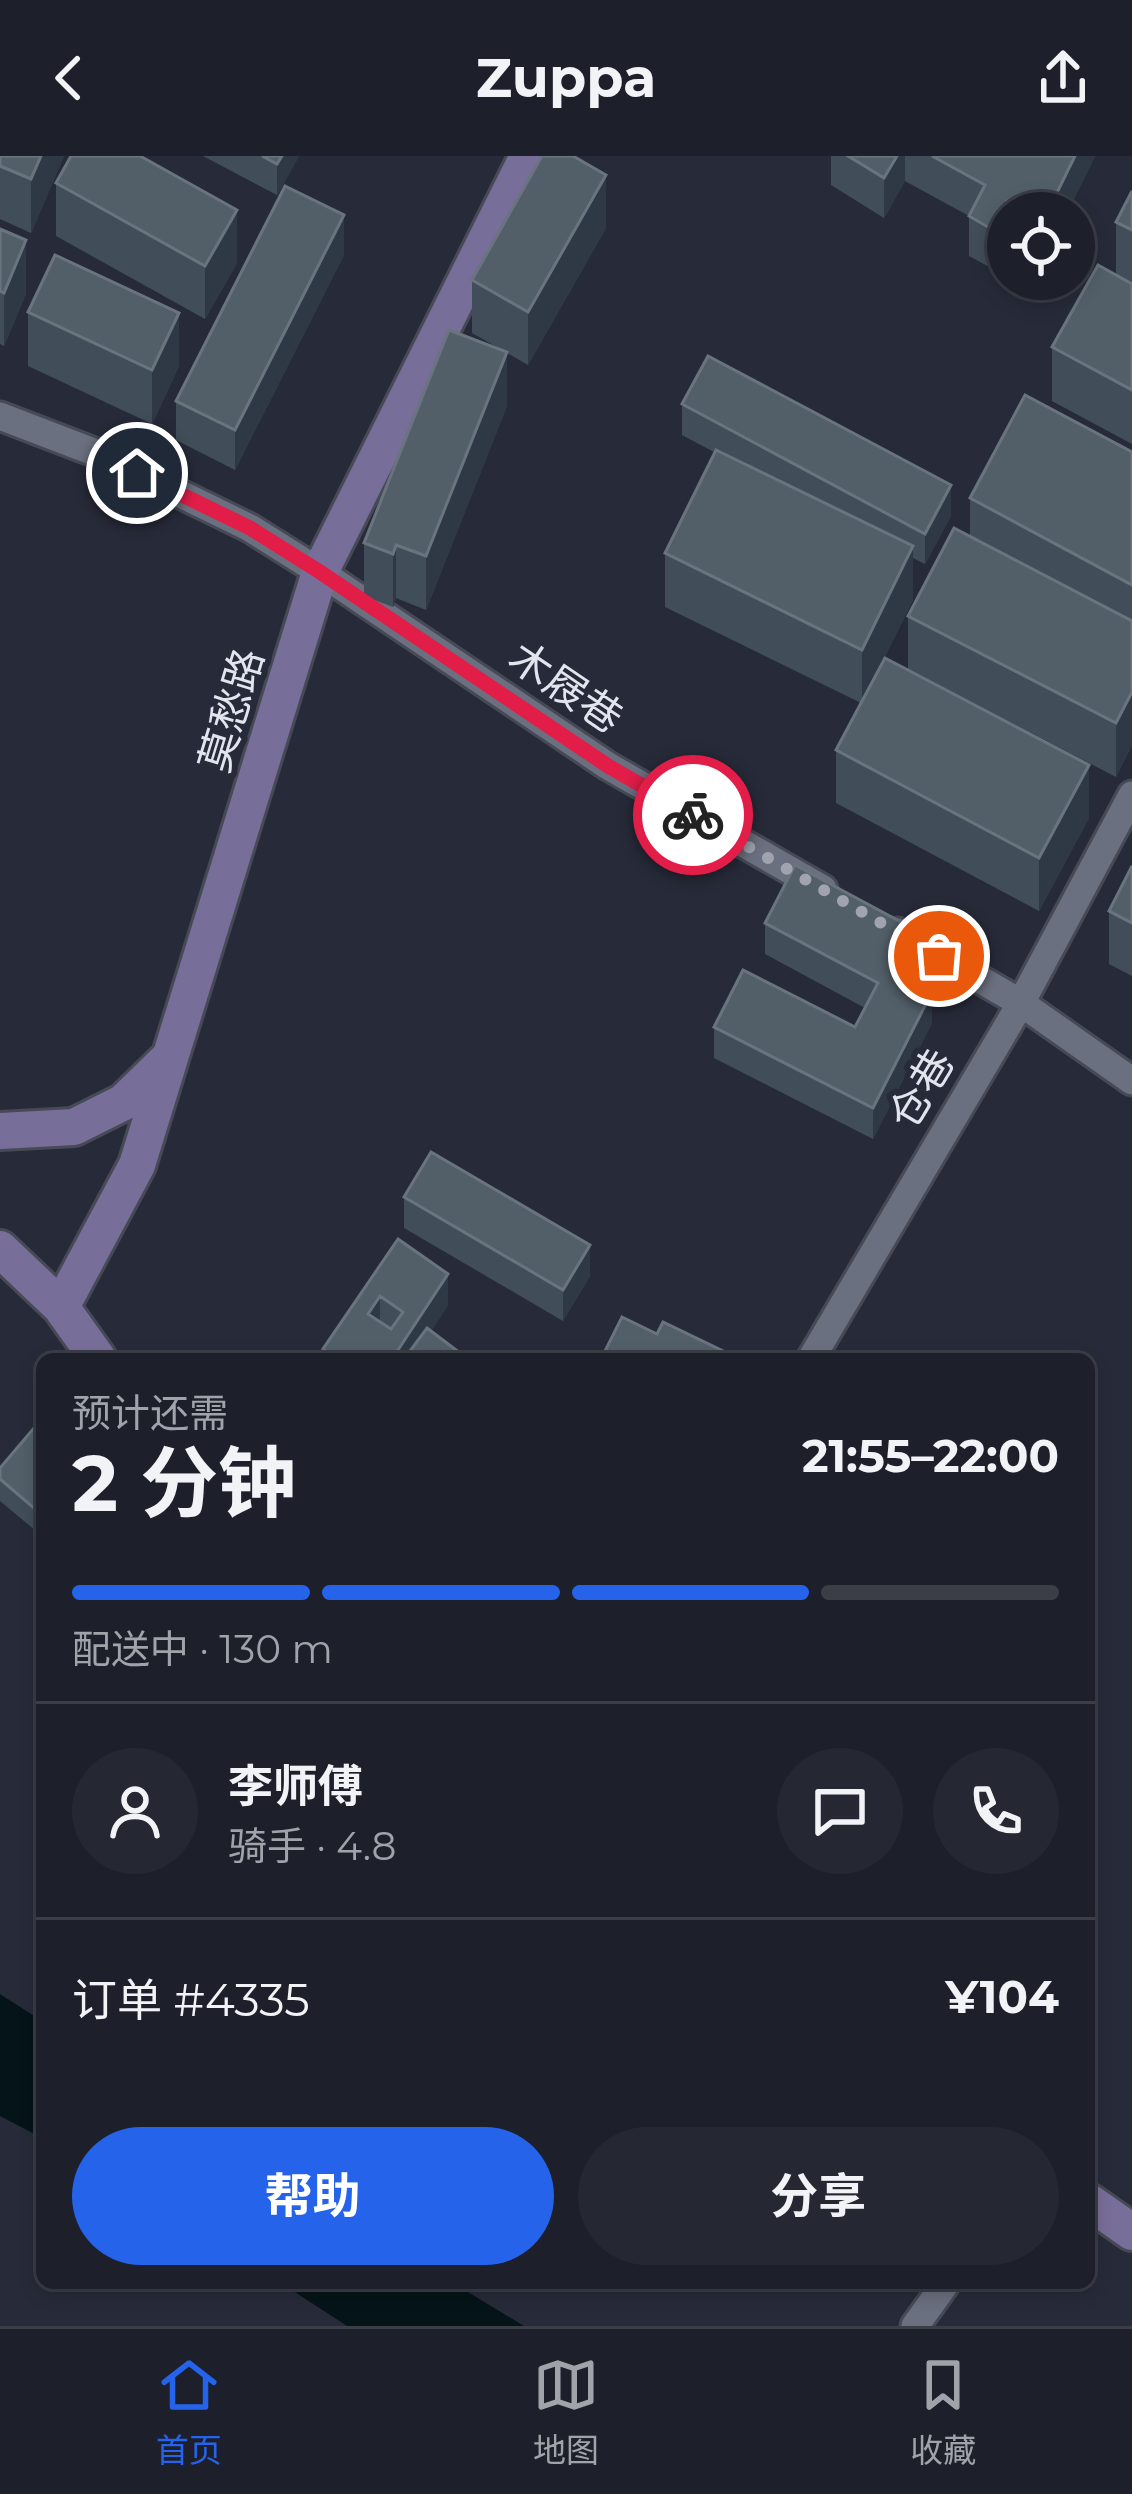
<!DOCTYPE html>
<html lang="zh">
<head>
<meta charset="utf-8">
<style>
	body { margin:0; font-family:Montserrat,"Noto Sans SC",sans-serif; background:#252833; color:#f1f3f6; height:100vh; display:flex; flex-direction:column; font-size:45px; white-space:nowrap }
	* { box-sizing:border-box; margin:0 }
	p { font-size:39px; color:#a0a3a9 }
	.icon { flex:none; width:66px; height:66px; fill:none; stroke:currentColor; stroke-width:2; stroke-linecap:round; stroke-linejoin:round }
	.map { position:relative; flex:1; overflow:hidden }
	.drawer { position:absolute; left:36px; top:1197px; width:1059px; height:936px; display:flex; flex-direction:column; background:#1d202b; border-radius:18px; box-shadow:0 6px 18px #0003,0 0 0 3px #3b3e47 }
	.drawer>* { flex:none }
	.controls { position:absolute; left:987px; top:36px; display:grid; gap:24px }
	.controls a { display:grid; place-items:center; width:108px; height:108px; border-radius:50%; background:#1d202b; box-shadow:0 6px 18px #0003,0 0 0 3px #3b3e47; font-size:60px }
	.pin { position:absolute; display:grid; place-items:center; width:102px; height:102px; color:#fff; margin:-51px; border:6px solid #fff; border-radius:50%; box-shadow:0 3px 12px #0007 }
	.courier { position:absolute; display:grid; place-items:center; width:120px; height:120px; margin:-60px; border:9px solid #e11d48; border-radius:50%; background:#fff; color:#222; box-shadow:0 3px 15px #0007 }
	.headline em { font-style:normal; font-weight:700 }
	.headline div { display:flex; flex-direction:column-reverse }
	.headline { display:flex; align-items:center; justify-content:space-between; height:204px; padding:0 36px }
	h1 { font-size:78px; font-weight:700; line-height:90px }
	.bar { display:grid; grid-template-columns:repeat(4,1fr); gap:18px 12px; align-content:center; height:144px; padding:0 36px }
	.bar i { height:15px; border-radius:9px; background:#3b3e47 }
	.bar .selected { background:#2563eb }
	.bar p { grid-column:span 4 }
	.line { display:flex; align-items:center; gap:30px; padding:0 36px; border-top:3px solid #3b3e47 }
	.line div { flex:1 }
	.round { display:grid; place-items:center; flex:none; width:126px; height:126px; border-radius:63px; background:#252833 }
	.primary-button { display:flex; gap:24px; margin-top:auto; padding:24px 36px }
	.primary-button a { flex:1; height:138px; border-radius:72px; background:#2563eb; color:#fff; font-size:48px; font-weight:700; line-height:138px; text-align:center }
	.primary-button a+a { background:#252833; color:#f1f3f6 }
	header { display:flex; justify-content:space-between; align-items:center; height:156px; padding:0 36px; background:#1d202b; font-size:54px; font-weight:700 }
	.tab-bar { display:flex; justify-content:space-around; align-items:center; height:168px; border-top:3px solid #3b3e47; background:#1d202b; font-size:33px; color:#a0a3a9 }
	.tab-bar a { display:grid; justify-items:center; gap:6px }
	.tab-bar .selected { color:#2563eb }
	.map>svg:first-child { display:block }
	.water { fill:#051418 }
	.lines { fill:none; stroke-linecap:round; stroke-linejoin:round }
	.street-casing { stroke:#474a56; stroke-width:33 }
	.secondary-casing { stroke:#474a56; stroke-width:42 }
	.street { stroke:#6b7080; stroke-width:27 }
	.secondary { stroke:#786e9a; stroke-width:36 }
	.wall { fill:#414e59 }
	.shaded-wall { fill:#2f3946 }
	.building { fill:#525f69; stroke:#69747e; stroke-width:3; fill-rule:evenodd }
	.done { stroke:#a1a4af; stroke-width:12; stroke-dasharray:0 21.6 }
	.route { stroke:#e11d48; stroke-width:15 }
	.labels { text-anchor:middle; stroke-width:12; stroke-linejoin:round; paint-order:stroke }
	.street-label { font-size:42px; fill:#e2e5ee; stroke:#272b39 }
</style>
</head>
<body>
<header><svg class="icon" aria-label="back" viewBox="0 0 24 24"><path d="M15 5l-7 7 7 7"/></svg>Zuppa<svg class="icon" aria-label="share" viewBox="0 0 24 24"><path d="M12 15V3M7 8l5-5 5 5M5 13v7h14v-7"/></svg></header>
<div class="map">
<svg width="1132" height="2170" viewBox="0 0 1132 2170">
	<rect width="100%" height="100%" fill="#272b39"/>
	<path class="water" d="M0 1838 42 1865V1982L0 1960Z
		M281 2127H453L524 2170H347Z"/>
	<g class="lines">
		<g class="street-casing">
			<path id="street" d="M0 260 99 298 250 372 320 416 608 610 823 733
				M898 776 1021 847 1132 925
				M811 1203 1021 847 1132 639
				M915 2170 946 2127"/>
		</g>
		<g class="secondary-casing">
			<path id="secondary" d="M0 975 74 971 124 946 167 904
				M0 1093 61 1151 98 1203
				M61 1151 137 1009 320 416 528 0
				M1089 2046 1132 2076"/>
		</g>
		<use href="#street" class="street"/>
		<use href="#secondary" class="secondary"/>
	</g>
	<path class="wall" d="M0 0H64L31 77 0 63Z
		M203 0H299L277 39Z
		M831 0H1095L1067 57H1008V85L993 113 969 100V60L905 25 884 62 831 29Z
		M56 27 237 107 205 163 56 80Z
		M1132 35V127L1116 119V66Z
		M606 72 528 209 507 197V250L426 454 396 442 393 451 364 440V387L502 194 472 177V124Z
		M0 73 26 138 4 190 0 188Z
		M344 99 235 314 176 284V245Z
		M1132 128V288L1052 245V191Z
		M28 156 179 210 152 268 28 210Z
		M682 248 951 360 925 408 913 402V444L875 520 1089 662 1039 755 836 647V594L861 547 665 451V397L714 296 682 279Z
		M1132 296V589L1116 621 908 513V460L970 381V342Z
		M1132 710V820L1109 808V755Z
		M765 767 929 812 919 830 932 867 873 983 714 902V871H855L865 852 765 798Z
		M404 1041 590 1120 563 1165 404 1072Z
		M398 1083 448 1149 431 1175 468 1203H323V1193Z
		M42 1267V1380L0 1345V1312Z"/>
	<path class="shaded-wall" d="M41 0H64L31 77V23Z
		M282 0H299L277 39V8Z
		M897 0H905V25L884 62V22Z
		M1075 0H1095L1067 57H1047Z
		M606 19V72L528 209V156Z
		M1007 45V84L993 113V74Z
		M237 54V107L205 163V110Z
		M344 59V99L235 314V274Z
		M26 84V138L4 190V137Z
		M179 157V210L152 268V214Z
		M507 196V250L426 454V400Z
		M951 329V360L925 408V378Z
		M396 389V442L393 451V398Z
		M913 390V444L862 547V494Z
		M1132 536V589L1116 621V567Z
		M1089 609V662L1039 755V702Z
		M929 781V812L906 854V823Z
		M932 836V867L873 983V952Z
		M590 1089V1120L563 1165V1134Z
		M448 1118V1149L412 1203H392Z
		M380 1140V1171L368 1158Z"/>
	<path class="building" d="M0 0H41L31 23 0 10Z
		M71 0H140L237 54 205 110 56 27Z
		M262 0H282L277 8Z
		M542 0H573L606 19 528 156 472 124Z
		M848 0H897L884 22Z
		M932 0H1075L1047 57H1029L1007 45 993 74 969 60 985 29Z
		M285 30 344 59 235 274 176 245Z
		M1132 35V74L1116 66Z
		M0 73 26 84 4 137 0 135Z
		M55 99 179 157 152 214 28 156Z
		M1098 109 1132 128V234L1052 191Z
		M449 174 507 196 426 400 396 389 393 398 364 387Z
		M708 200 951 329 925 378 682 248Z
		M1025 239 1132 296V429L970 342Z
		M716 294 913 390 862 494 665 397Z
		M954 372 1132 465V536L1116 567 908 460Z
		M885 502 1089 609 1039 702 836 594Z
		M795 709 929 781 906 823 932 836 873 952 714 871 743 814 855 871 878 827 765 767Z
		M1132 710V767L1109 755Z
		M431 996 590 1089 563 1134 404 1041Z
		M398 1083 448 1118 392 1203H337L323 1193ZM380 1140 403 1156 391 1173 368 1158Z
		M622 1161 657 1178 663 1166 723 1195 719 1203H601Z
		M427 1172 468 1203H404Z
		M40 1265 42 1267V1359L0 1323V1312Z"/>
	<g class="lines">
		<path class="done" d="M693 659 939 800"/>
		<path class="route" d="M137 317 250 372 320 416 608 610 693 659"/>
	</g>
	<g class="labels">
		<g class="street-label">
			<text transform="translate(566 531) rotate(34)" y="15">木屐巷</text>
			<text transform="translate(231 554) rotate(-73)" y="15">莫愁路</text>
			<text transform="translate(921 933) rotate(-59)" y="15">仓巷</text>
		</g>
	</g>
</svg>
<div class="controls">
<a><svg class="icon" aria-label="locate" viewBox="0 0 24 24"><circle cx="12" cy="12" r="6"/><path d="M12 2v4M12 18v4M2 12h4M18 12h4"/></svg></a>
</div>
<div class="pin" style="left:939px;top:800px;background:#ea580c"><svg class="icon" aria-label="bag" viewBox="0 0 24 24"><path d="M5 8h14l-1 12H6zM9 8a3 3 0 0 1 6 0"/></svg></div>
<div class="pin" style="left:137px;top:317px;background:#1f2937"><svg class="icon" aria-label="home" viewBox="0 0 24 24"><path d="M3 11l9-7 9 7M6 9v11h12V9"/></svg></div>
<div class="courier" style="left:693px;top:659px"><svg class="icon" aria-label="bike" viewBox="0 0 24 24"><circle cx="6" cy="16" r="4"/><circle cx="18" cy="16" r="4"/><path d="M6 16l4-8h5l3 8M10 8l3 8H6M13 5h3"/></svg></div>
<section class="drawer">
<div class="headline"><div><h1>2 分钟</h1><p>预计还需</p></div><em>21:55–22:00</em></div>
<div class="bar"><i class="selected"></i><i class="selected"></i><i class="selected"></i><i></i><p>配送中 · 130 m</p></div>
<div class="line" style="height:216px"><a class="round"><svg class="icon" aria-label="person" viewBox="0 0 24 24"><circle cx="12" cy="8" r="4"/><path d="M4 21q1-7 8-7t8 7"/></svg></a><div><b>李师傅</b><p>骑手 · 4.8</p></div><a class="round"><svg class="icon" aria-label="chat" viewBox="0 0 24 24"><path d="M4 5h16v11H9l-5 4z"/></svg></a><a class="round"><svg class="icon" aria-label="phone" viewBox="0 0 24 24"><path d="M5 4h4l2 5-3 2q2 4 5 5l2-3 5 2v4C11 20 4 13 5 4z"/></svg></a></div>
<div class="line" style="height:156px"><div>订单 #4335</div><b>¥104</b></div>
<div class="primary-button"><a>帮助</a><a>分享</a></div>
</section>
</div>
<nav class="tab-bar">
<a class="selected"><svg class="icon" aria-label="home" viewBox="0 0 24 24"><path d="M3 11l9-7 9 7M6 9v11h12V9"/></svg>首页</a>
<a><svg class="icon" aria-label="map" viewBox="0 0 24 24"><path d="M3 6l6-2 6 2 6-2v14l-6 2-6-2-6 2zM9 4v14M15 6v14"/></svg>地图</a>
<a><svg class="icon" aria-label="saved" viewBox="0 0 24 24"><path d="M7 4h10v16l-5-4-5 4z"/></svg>收藏</a>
</nav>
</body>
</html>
